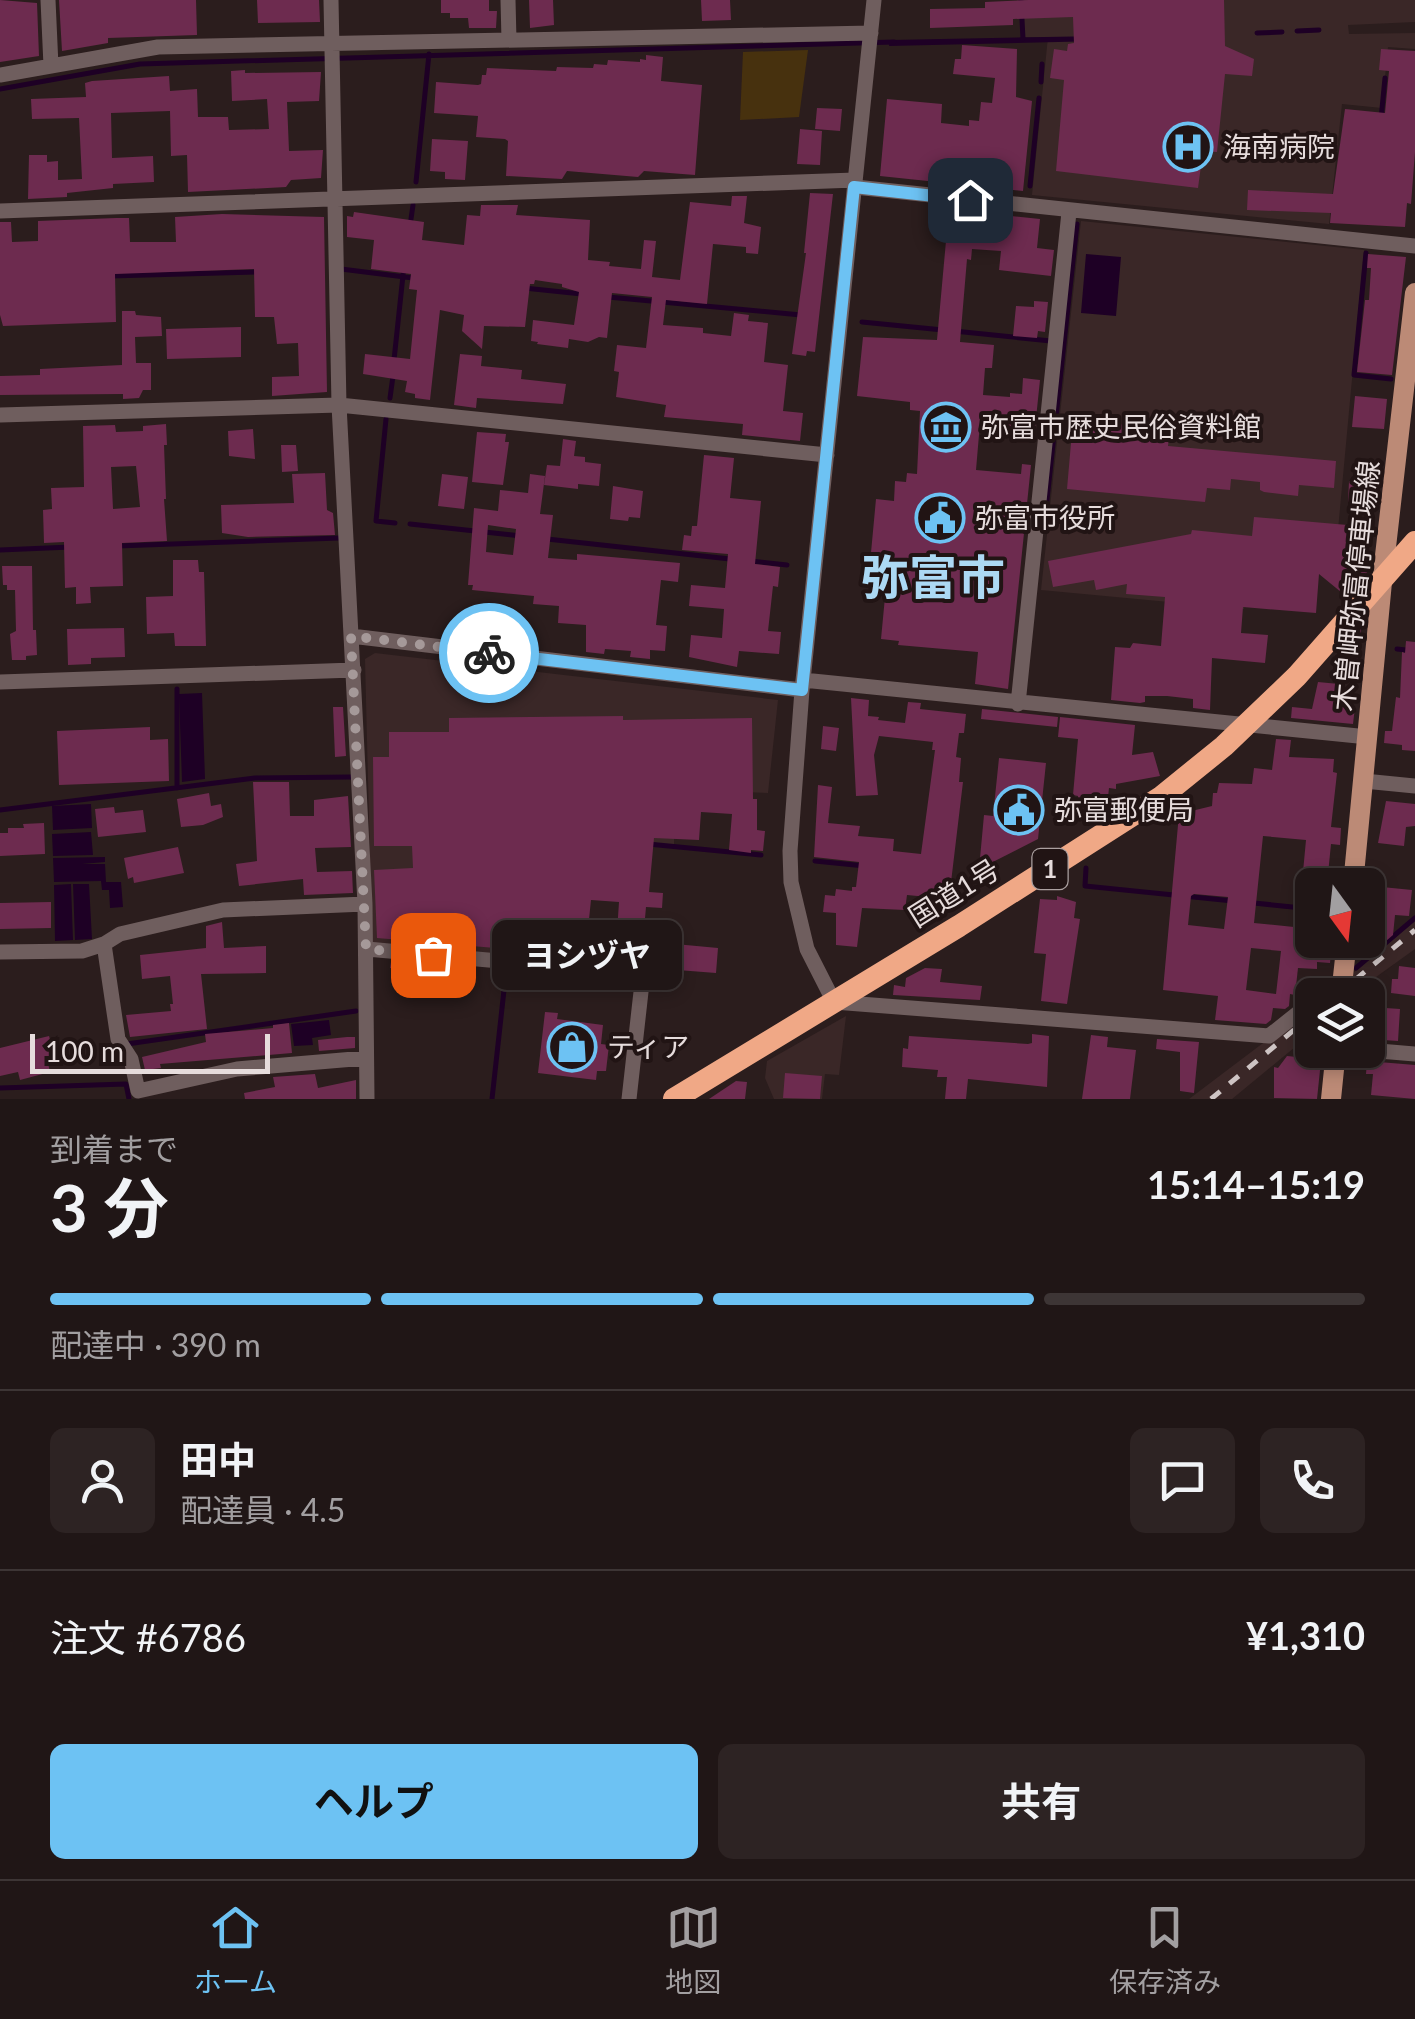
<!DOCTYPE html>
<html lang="ja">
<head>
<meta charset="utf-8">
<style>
	body { margin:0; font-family:Lato,"Noto Sans JP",sans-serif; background:#2d2323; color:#f1f3f6; height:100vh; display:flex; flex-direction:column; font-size:38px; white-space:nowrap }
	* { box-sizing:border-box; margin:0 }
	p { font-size:32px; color:#a29fa1 }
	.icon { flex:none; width:55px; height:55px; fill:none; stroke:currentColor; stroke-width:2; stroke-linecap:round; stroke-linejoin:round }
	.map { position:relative; height:1099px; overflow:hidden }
	.panel { display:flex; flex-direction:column; background:#201616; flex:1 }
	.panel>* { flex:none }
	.needle { width:65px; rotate:165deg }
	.controls { position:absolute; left:1295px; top:868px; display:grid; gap:20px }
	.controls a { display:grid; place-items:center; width:90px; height:90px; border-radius:15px; background:#201616; box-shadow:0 5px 15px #0003,0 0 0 2px #3d3535; font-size:50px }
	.scale { position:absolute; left:30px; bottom:25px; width:240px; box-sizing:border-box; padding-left:10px; border:5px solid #e6dcdc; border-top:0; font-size:28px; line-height:35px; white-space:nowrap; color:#e6dcdc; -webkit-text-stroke:8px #211414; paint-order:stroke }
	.pin { position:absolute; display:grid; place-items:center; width:85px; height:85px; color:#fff; margin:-42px; border-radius:20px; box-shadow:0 5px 15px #0006 }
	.courier { position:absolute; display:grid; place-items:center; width:100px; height:100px; margin:-50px; border:8px solid #6dc2f3; border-radius:50%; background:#fff; color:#222; box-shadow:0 2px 12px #0007 }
	.bubble { position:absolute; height:70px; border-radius:15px; background:#201616; box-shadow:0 5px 15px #0003,0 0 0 2px #3d3535; font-size:32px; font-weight:700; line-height:70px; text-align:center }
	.headline em { font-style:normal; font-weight:700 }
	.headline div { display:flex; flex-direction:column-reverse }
	.headline { display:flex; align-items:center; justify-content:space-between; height:170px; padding:0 50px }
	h1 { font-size:65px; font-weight:700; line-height:75px }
	.bar { display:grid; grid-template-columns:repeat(4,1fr); gap:15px 10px; align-content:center; height:120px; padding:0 50px }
	.bar i { height:12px; border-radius:8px; background:#3d3535 }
	.bar .on { background:#6dc2f3 }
	.bar p { grid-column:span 4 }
	.line { display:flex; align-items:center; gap:25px; padding:0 50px; border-top:2px solid #3d3535 }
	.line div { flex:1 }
	.round { display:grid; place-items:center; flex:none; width:105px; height:105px; border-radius:15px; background:#2d2323 }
	.cta { display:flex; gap:20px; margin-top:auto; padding:20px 50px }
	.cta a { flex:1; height:115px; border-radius:15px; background:#6dc2f3; color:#111; font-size:40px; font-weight:700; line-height:115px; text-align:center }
	.cta a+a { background:#2d2323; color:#f1f3f6 }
	.tabs { display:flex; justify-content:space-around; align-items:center; height:140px; border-top:2px solid #3d3535; background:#201616; font-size:28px; color:#a29fa1 }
	.tabs a { display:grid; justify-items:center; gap:5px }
	.tabs .on { color:#6dc2f3 }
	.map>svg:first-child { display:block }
	.built { fill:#3a2727 }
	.green { fill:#47310e }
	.water { fill:#1e0025 }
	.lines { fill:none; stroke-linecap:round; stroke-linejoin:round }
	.stream { stroke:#1e0025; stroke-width:5 }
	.building { fill:#6d2b4f; fill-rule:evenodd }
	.minor { stroke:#6f5e5e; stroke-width:15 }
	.major { stroke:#bc8a76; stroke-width:20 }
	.highway { stroke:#f0a886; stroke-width:22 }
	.rail { stroke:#cec4c4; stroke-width:5; stroke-dasharray:12 12; stroke-linecap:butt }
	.done { stroke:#a59999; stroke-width:10; stroke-dasharray:0 18 }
	.route { stroke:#6dc2f3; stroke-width:12 }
	.labels { text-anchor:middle; stroke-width:8; stroke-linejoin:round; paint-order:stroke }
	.shield { fill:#211414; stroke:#aba0a0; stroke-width:2.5 }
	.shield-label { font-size:25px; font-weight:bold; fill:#e6dcdc }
	.poi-label { font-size:28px; fill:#e6dcdc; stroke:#211414; text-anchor:start }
	.street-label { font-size:28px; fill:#e6dcdc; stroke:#211414 }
	.town-label { font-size:48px; font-weight:bold; fill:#acd9f4; stroke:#211414 }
</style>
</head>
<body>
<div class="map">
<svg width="1415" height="1099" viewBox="0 0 1415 1099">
	<rect width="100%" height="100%" fill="#2b1d1d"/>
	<path class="built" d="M1023 0H1415V22L1348 25 1349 34 1415 33V49L1388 47 1382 108 1342 104 1329 224 1032 195 1048 37H1024Z
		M1081 221 1364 250 1334 573 1249 565 1244 609 1041 590Z
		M375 653 778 700 768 793 675 790 674 845 518 828 506 957 376 946 372 941 365 659Z
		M1415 921V949L1351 995 1354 972Z
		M1312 1006V1033L1232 1099H1189Z
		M846 1016 839 1075 825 1074 822 1099H774L765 1078 767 1061Z"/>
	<path class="green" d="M808 50 799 117 740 120 743 52Z"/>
	<path class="water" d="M1102 36 1142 40 889 46 890 40Z
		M1086 254 1121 257 1116 316 1081 313Z
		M202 693 205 779 182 782 179 694Z
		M91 804 92 828 53 830 52 806Z
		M91 832 93 855 53 856 52 834Z
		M105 857V862L82 864H105L106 882H121L123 907 110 908 109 890H102L101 881 54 882 53 858Z
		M71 884 73 940 55 941 54 885Z
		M73 884H89L92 939 75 940Z
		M329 1020 331 1035 312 1038 313 1045 294 1046 291 1024Z"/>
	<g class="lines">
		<path class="stream" d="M1021 0 1023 39
			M1297 31 1319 30
			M1257 33 1282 32
			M1041 82 1042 64
			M0 89 140 64 894 42
			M1381 119 1385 78
			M416 182 429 54
			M1030 186 1039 98
			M410 226 413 205
			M1366 253 1354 375 1391 379
			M341 269 413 278
			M110 276 259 272
			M524 288 582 294
			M608 297 801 315
			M862 322 943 330
			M954 331 1051 341
			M394 360 404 266
			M390 398 393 376
			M386 419 376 521 395 523
			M1045 518 1077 224
			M410 524 521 536
			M547 539 730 559
			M117 546 339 538
			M0 550 71 547
			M751 561 787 565
			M1397 649 1415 651
			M177 689V788
			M0 810 255 778 351 777
			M648 844 761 855
			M815 861 865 866
			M1086 868 1085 886 1233 901
			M1254 903 1312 909
			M1356 968 1415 918
			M127 1044 356 1011
			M0 1088 126 1084 129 1099
			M492 1099 506 972"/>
	</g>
	<path class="building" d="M0 0 37 3 39 56 0 62Z
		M59 0H196L197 35 108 38V43L62 51Z
		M257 0H319L320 22 258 23Z
		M441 0H489V11H497L496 28H469L468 18H450V13H441Z
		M529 0H553L554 25 530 28Z
		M701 0H730L731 20 702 21Z
		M1029 0H1224L1225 46 1254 59 1252 76 1225 74 1217 152 1203 151 1198 188 1056 171 1064 80 1050 78 1054 49 1067 51 1068 44 1074 43 1073 17 1013 19V25L930 28V9L985 8V2Z
		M962 45 1017 49 1016 97 1032 101 1023 191 880 176 887 99 942 104 941 123 969 126V120L979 121 981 102 992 103 995 78 953 74 955 59H961Z
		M1381 49 1415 51V152L1411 204 1407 203 1405 227 1330 223 1331 213 1247 210 1248 190 1333 194 1345 109 1385 113 1389 71 1379 70Z
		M646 55 663 57 661 81 702 85 695 175 644 171 638 177 567 171 562 179 506 176 508 141 505 139 476 137 478 116 434 113 436 82 478 85 481 84 482 75H486L487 68 556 71 557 67 593 68 594 64 607 65 608 60 640 62V59L646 60Z
		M245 70V73L321 72 319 101 287 102 289 151 323 150 321 178 291 180 286 187 188 192 187 155 171 156 170 111 111 113 112 158 153 156 154 182 113 184V188L67 193V197L28 199 29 155H47V162L58 161V180L82 179 79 118 32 119 31 99 86 97 85 83 92 81 169 76 170 91 197 89 198 117H228L229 130 269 129 267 99 232 101 231 71Z
		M817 108 842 109 840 131 815 129Z
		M800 129 822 131 820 165 797 164Z
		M432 139 468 141 465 180 445 179V172L430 171Z
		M810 193 833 194 815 352 807 351 806 356 792 354 806 253H804Z
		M732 196H747L744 223 761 227 758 254 746 253V247L713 244 707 304 666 300 663 325 703 328V333L731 336 734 313 749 315 748 321 768 323 764 362 788 365 783 411 803 413 800 441 742 435 743 424 664 417 666 405 616 397 619 372 614 371 617 345 646 348 652 297 612 293 607 338 599 337 588 342 569 339 568 348 537 344 538 342 531 341 533 320 574 325 579 292 562 287V284L535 280 534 284H530L525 327 484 326 482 349 462 331 464 315 440 310 430 400 415 398V394L405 392 407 381 363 374 365 354 410 359 417 290 409 289 411 274 371 269 374 240 347 237V216L353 217 354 212 424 222 422 240 464 245 467 215 480 216 481 205H518L516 215 590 220 588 260 610 262 609 266 641 269 644 240 656 241 652 277 680 280 690 202 731 206Z
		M972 212 1040 219 1037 248 1054 250 1051 276 999 270 1001 251 972 249 971 260 967 259 960 342 994 345 992 368H985L983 395 1010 397V393L1022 394 1023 378 1040 380 1035 428 980 423 976 470 1021 474 1022 464 1031 465 1008 689 975 684 978 652 898 645 899 641 881 639 887 576 869 574 876 499 894 501 895 481 906 482 907 473 917 474 920 411 910 410V402L857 396 863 337 937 340 946 241 964 242 965 227 970 228Z
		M222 214 324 217 327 392 272 396V377L299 376 298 343 277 344 274 317H255L254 269 115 274 116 322 3 326 0 315V222H11L12 242 38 241V221L116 218H129L130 242H176L175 217Z
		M1368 254 1406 257 1392 375 1357 372 1365 300H1369L1371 268H1367Z
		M1034 301 1048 302 1045 332 1038 331 1037 338 1013 336 1016 306 1034 307Z
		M122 311H135L136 315 161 317 162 336 135 337 136 363H151V390H143L139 398 123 399V394L0 395V376L40 375V369L122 365Z
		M241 327V357L167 359 166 329Z
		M460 354 482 356 481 366 522 370 521 379 566 384 563 404 477 398 476 408 454 405Z
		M1355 396 1387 399 1384 429 1352 427Z
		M1073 420 1170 429 1168 446 1336 461 1334 488 1299 485 1298 496 1264 492 1260 490V482L1231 479 1230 490 1207 488 1205 502 1067 489Z
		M166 424 167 445H164L166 499H164L167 541 122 543 123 586 90 587 91 603 76 604V587L65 588 64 542 44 543 43 510 52 509 51 488 84 487 83 426 115 425 116 432 143 431V426ZM136 466 140 507 113 509 111 467Z
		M253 429 255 459 229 456 228 431Z
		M477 432 506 434 505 442H509L503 485 472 482Z
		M563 439 576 441 574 456 585 457V462L601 464 599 486 578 484V489L544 485 547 465 560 466Z
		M281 445H296L298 471 282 472Z
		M704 455 734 458 730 498 761 501 755 564 780 567 778 587 773 586 768 631 781 632 779 654 739 651 737 667 689 657 691 635 722 638 724 609 689 606 691 585 725 588 728 554 682 550 684 535 691 536 692 526H697Z
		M325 473 327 510 333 513 335 535 248 537 222 533 221 505 294 503 292 474Z
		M442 474 468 477 464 509 438 506Z
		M530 474 545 476 540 514 553 515 548 558 577 560V554L680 563 678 582 661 580 656 625 667 626 665 651 650 650V659L630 657 631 651 605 649 604 654 586 652V625L558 623 559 606 533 604 534 596 472 590 473 585H468L474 508 498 511 500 490 528 493ZM488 525 516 529 513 555 486 552Z
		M1349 481 1374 484 1372 507 1348 504Z
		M613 486 643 491 640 518 629 517 628 521 610 519Z
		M1254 517 1359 526 1356 560 1369 570 1347 597 1319 574 1316 613 1243 607 1241 633 1268 635 1265 663 1212 658 1210 710 1193 708V699L1167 696H1145V702L1140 703 1111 700 1115 647 1130 648 1133 643 1161 646 1165 597 1126 594 1127 584 1096 590 1094 580 1053 587 1048 561 1191 534 1192 530 1252 536Z
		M173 560H198L199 572H204L206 646H175L174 633 147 634 146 597 173 596Z
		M2 566H32L33 630H36L37 655 26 656V660H12L10 634 16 631 15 590H7V585H3Z
		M1361 626 1357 670 1343 669 1350 638Z
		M124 628 125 657 91 658V664L68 665 67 629Z
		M1406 641 1415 642V751L1402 750V745L1384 743 1385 731H1392L1396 697 1400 698 1402 652 1405 653Z
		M1318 682 1339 684 1337 706 1355 707 1353 724 1281 717 1291 718 1292 707 1312 709Z
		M851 698 869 700 868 716 879 717 878 720 905 723 908 702 921 703 920 709 966 714 964 733H959L956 757 961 758 959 782H963L949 899 907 895 905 910 862 908 857 947 836 945V913L823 912 825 895 835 896 836 889 852 891V887H856L859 862 814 857 818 785 832 787 828 823 860 826 858 836 894 839 893 851 921 854 935 750H932L933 742 879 736 874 755 878 795 856 796Z
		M333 707H343L346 756 335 757Z
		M982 709 1058 717 1057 727 981 719Z
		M623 716V720L752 718 753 799H757V830L765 831 763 851 751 850V853L729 850 732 814 701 812 699 840 654 838 649 892 663 893 662 908 646 907 643 941 718 948 716 973 652 968 645 963 613 958 377 938 374 870 413 868 412 846H374L373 757H389V732H449V718ZM591 900 619 902 617 932 588 929Z
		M1060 717 1135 725 1132 755 1153 752 1160 776 1116 784V789L1109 788 1107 807 1078 804V796L1073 795 1078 739 1058 737Z
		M823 726 839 728 836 751 821 749Z
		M150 727V740L168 739 169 781 59 785 57 731Z
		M1276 739 1291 740 1289 757 1334 759 1333 772 1337 773 1331 827 1341 828 1340 845 1331 844 1328 874 1303 872 1306 840 1263 836 1254 923 1294 927 1296 915 1312 917V940H1332L1330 963 1317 962V969L1298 968 1295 995 1290 994 1289 1006 1285 1009 1273 1008 1271 1020 1266 1024 1215 1020 1218 996 1163 990 1179 814 1212 806 1213 793H1217L1219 783 1252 784 1254 768 1272 770ZM1194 894 1228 897 1224 929 1188 925 1191 896ZM1251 948 1281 951 1276 994 1246 990Z
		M999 758 1046 763 1038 839 979 869 984 815 993 816Z
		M253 782H289L290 816H314V800L348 796 351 847 315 848 317 872 352 871 353 893 304 895 303 879 239 886 236 864 257 861Z
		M209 793 211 806 221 804 223 817 203 825 181 827 177 799Z
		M1386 801 1415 804V826L1406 827 1404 846 1378 843Z
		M114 807 115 813 143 810 146 832 98 837 95 809Z
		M44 823 45 854 0 856V833H8V828H24L23 824Z
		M178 847 184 873 134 883 133 877 128 879 124 858Z
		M1372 886 1412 890 1409 916 1395 915 1393 935 1379 947 1368 946V925L1374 926 1376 901 1370 900Z
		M1057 896 1076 902 1074 918 1080 919 1067 1004 1041 1001 1046 954 1034 953 1040 899 1057 900Z
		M51 902V928L0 929V903Z
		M222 922 224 948 266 946V973L201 974 207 1029 130 1037 126 1015 171 1011 170 1004H173L170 976 142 979 140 955 206 948V926Z
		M391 962 443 967 441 983 403 980 404 970 390 968Z
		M1399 966 1415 968V996L1391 993 1392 979H1398Z
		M925 968 942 969 940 982 982 986 980 1000 893 995 894 985 905 987 906 978Z
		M1371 1007 1400 1009 1398 1041 1368 1039V1013Z
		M545 1012 558 1013 557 1019 603 1025 601 1044 609 1045 606 1071H597L596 1080 538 1073Z
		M289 1023 292 1053 160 1064 161 1068 145 1070 142 1057 206 1042 205 1034 273 1028V1025Z
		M1032 1034 1049 1036 1047 1087 968 1079 966 1099H945L947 1077H937L938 1070 902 1067 903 1048 908 1049 909 1036 1028 1044 1032 1043Z
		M1091 1035 1108 1037 1107 1047 1136 1050 1130 1099H1082Z
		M49 1036 56 1061 48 1063 50 1072 20 1080 18 1072 0 1076V1048Z
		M347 1037H355V1048L319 1051 318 1040Z
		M1157 1039 1199 1042 1194 1093 1180 1091V1052L1156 1049Z
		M1297 1049 1322 1051 1317 1099 1274 1098V1067L1278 1068 1287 1056 1297 1057Z
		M1367 1061 1415 1065V1099L1371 1095 1373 1074H1366Z
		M785 1073 822 1076 820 1099 783 1098Z
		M315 1074 318 1088 356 1080V1099H245L244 1093 275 1087 273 1077Z
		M736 1081 747 1082 745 1099H709Z"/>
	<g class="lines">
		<path class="minor" d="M48 0 51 66
			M331 0 339 405 365 904 367 1099
			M508 0 509 40
			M874 0 802 690 790 851 791 882 807 949 834 1002 1269 1036 1312 1002
			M0 75 158 47 871 33
			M855 187 1415 246
			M0 211 855 180
			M0 415 339 405 827 455
			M351 636 802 690
			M803 680 1368 737
			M0 682 354 670
			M1018 704 1069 212
			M1364 781 1415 786
			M104 944 118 1039 131 1059 138 1091 237 1069 366 1058
			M367 949 643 974 629 1099
			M0 952 82 951 104 944 120 934 223 910 365 904
			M1322 995 1343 979
			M1367 1050 1415 1054"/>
		<path class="major" d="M1353 885 1382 582 1415 293
			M1341 995 1347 940
			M1331 1099 1336 1050"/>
		<path class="highway" d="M674 1099 959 926 1161 797 1224 746 1297 676 1415 542"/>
		<path class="rail" d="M1337 995 1415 930
			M1211 1099 1312 1015"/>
	</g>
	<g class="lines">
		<path class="done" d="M433 955 366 949 351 636 489 653"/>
		<path class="route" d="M489 653 802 690 854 187 970 200"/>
	</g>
	<defs>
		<g id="hospital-ring" transform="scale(2.5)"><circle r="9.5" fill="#211414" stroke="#6dc2f3" stroke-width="1.5"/><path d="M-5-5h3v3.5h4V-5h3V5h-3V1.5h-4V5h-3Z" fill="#6dc2f3"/></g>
		<g id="museum-ring" transform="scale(2.5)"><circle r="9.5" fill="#211414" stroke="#6dc2f3" stroke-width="1.5"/><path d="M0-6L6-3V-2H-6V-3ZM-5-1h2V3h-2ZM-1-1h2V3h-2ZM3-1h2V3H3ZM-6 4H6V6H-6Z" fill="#6dc2f3"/></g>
		<g id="civic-ring" transform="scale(2.5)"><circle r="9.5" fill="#211414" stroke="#6dc2f3" stroke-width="1.5"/><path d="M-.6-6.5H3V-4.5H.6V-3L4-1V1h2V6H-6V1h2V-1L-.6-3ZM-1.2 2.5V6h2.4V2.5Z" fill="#6dc2f3"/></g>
		<g id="shop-ring" transform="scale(2.5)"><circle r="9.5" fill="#211414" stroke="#6dc2f3" stroke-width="1.5"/><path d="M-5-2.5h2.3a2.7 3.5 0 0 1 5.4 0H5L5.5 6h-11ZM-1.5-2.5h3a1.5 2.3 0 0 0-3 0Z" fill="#6dc2f3"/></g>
	</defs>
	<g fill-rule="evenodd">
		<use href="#hospital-ring" x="1188" y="147"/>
		<use href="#museum-ring" x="946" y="427"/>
		<use href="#civic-ring" x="940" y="518"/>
		<use href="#civic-ring" x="1019" y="810"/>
		<use href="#shop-ring" x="572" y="1047"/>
	</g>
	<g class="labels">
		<rect class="shield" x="1032.5" y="849" width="35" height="40" rx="8"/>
		<g class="shield-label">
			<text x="1050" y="878">1</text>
		</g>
		<g class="poi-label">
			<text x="1223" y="157">海南病院</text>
			<text x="981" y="437">弥富市歴史民俗資料館</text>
			<text x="975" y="528">弥富市役所</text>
			<text x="1054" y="820">弥富郵便局</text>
			<text x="607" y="1057">ティア</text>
		</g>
		<g class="street-label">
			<text transform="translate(1356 586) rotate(-84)" y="10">木曽岬弥富停車場線</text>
			<text transform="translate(954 893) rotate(-32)" y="10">国道1号</text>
		</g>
		<g class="town-label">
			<text x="933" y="595">弥富市</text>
		</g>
	</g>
</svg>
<div class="controls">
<a><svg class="needle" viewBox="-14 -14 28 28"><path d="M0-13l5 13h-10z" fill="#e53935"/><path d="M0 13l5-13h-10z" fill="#a29fa1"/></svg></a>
<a><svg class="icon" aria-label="layers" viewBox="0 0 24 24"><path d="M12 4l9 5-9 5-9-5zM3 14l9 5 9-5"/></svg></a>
</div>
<div class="scale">100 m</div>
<div class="pin" style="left:433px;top:955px;background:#ea580c"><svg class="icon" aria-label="bag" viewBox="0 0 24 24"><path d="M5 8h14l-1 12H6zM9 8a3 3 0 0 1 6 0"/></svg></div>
<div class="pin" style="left:970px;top:200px;background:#1f2937"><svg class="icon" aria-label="home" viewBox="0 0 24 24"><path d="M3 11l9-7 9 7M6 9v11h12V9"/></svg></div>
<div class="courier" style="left:489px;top:653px"><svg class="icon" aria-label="bike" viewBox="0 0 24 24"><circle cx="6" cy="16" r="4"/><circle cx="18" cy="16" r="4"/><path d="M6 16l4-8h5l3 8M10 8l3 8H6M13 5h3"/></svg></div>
<div class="bubble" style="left:492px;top:920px;width:190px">ヨシヅヤ</div>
</div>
<section class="panel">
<div class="headline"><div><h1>3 分</h1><p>到着まで</p></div><em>15:14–15:19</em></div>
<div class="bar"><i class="on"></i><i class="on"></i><i class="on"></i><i></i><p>配達中 · 390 m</p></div>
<div class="line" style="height:180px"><a class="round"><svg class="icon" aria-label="person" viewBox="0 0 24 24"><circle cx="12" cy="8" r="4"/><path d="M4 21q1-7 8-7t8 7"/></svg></a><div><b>田中</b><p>配達員 · 4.5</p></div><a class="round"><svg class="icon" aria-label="chat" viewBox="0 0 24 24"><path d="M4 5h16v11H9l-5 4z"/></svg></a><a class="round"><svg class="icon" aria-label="phone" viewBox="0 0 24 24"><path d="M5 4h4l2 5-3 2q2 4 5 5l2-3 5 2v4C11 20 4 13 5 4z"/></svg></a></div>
<div class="line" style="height:130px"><div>注文 #6786</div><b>¥1,310</b></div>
<div class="cta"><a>ヘルプ</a><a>共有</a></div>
</section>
<nav class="tabs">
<a class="on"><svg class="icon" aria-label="home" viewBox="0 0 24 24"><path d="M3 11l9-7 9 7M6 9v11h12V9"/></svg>ホーム</a>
<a><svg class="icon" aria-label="map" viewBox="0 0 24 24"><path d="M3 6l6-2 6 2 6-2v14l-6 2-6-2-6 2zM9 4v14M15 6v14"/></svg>地図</a>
<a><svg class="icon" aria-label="saved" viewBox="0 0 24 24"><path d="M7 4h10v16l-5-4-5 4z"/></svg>保存済み</a>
</nav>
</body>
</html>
